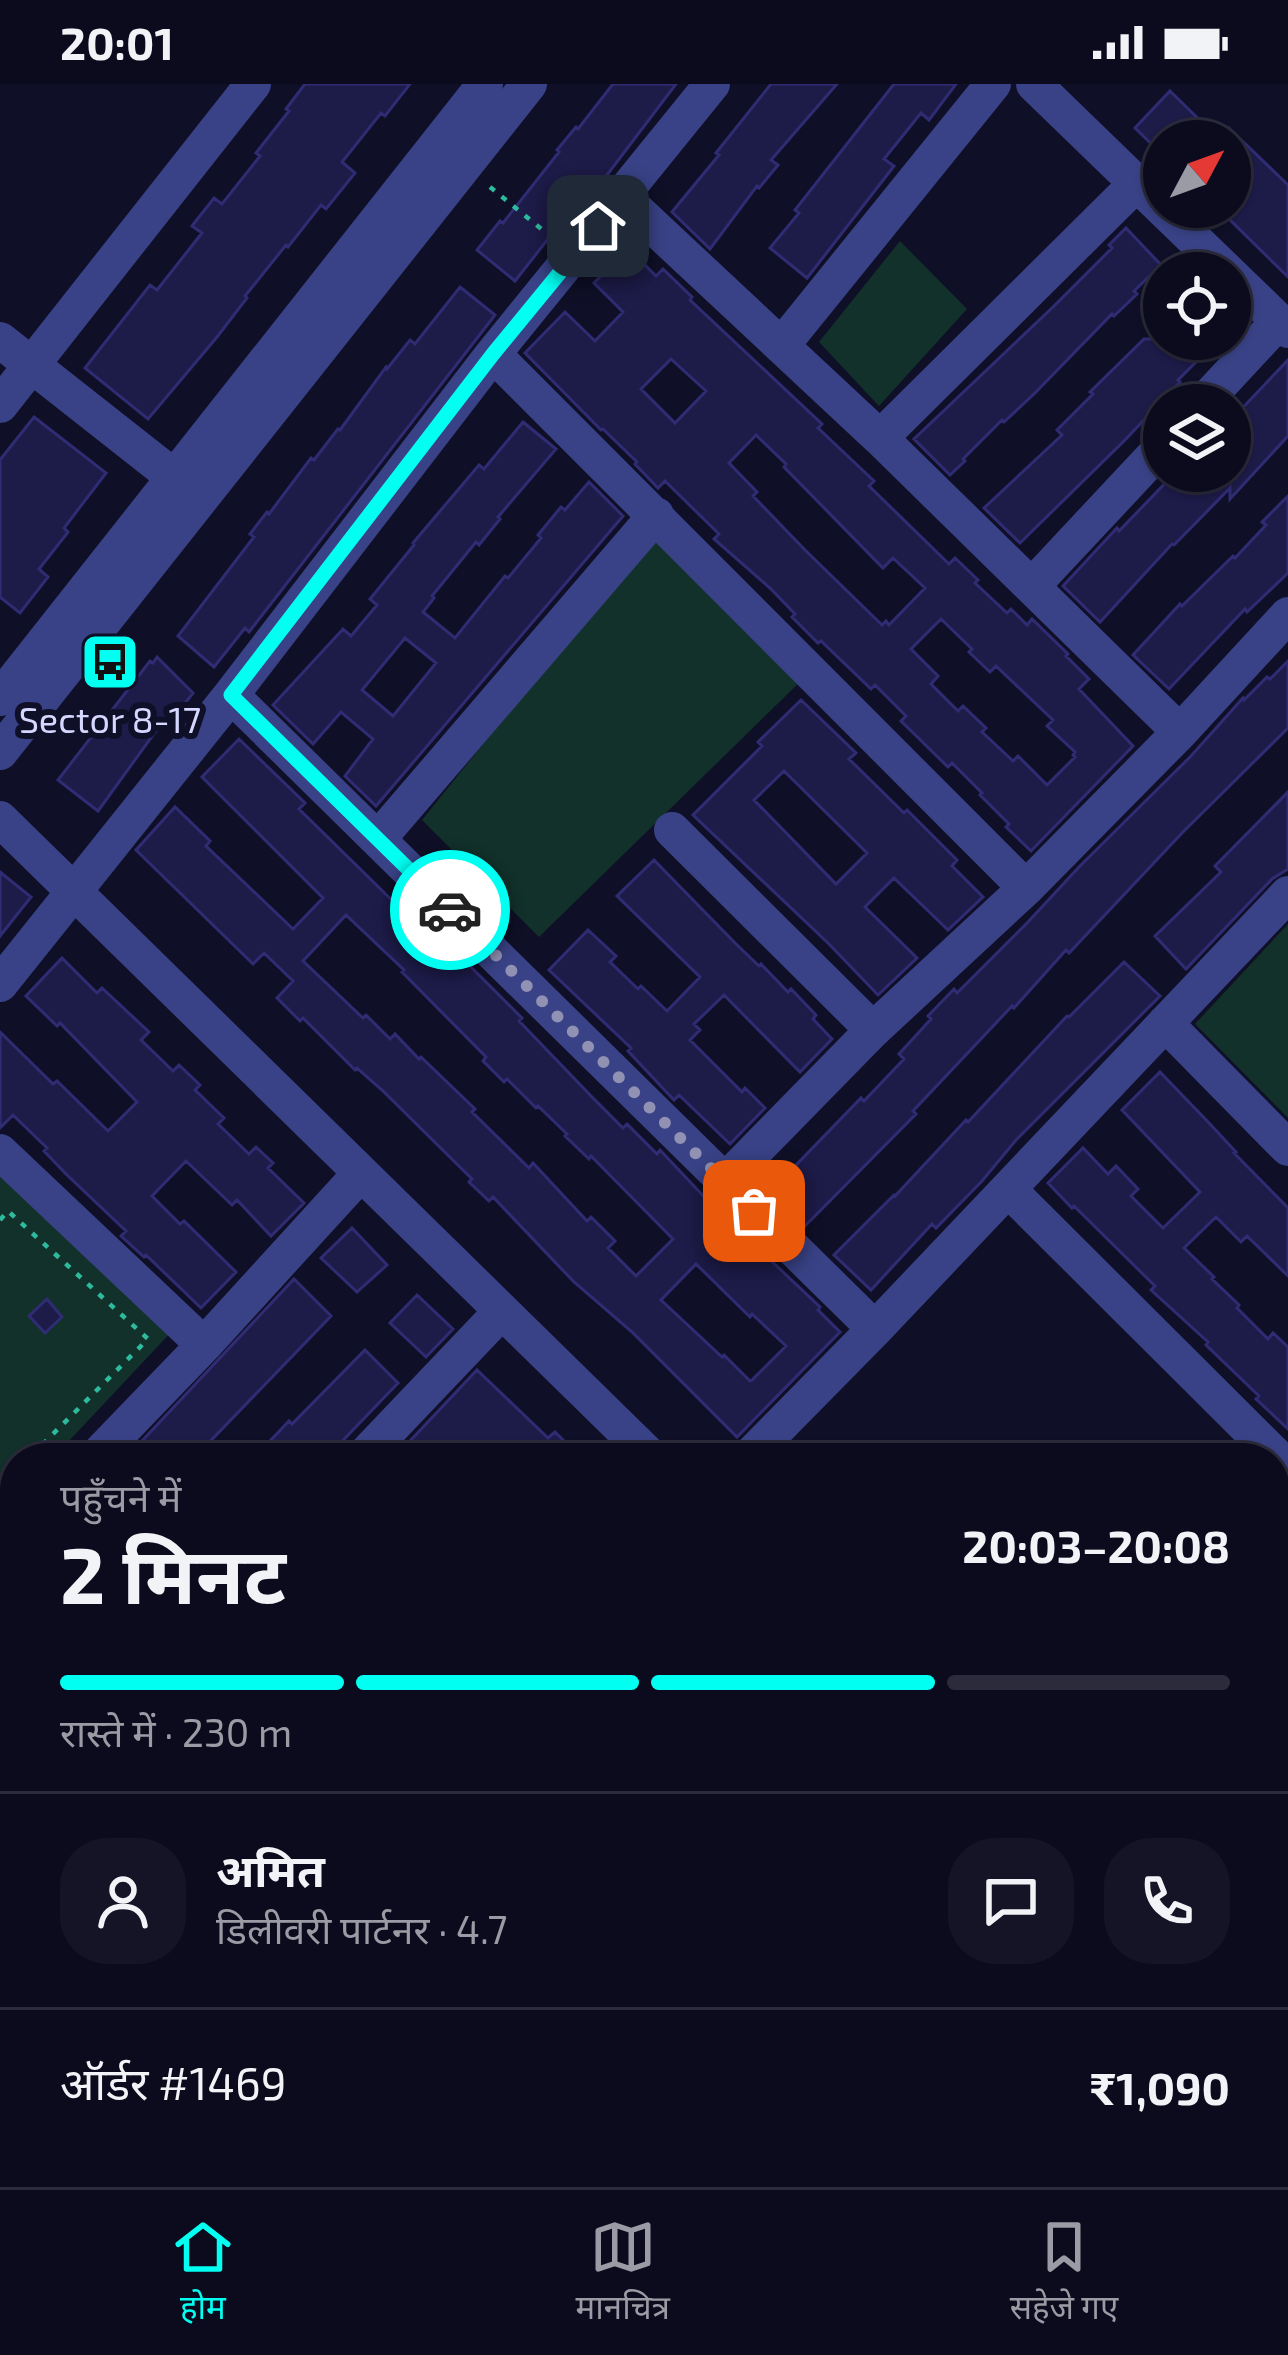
<!DOCTYPE html>
<html lang="hi">
<head>
<meta charset="utf-8">
<style>
	body { margin:0; font-family:"Exo 2","Noto Sans Devanagari",sans-serif; background:#141426; color:#f1f3f6; height:100vh; display:flex; flex-direction:column; font-size:45px; white-space:nowrap }
	* { box-sizing:border-box; margin:0 }
	p { font-size:39px; color:#9a9ba4 }
	.icon { flex:none; width:66px; height:66px; fill:none; stroke:currentColor; stroke-width:2; stroke-linecap:round; stroke-linejoin:round }
	.map { position:relative; flex:1; overflow:hidden }
	.details { position:absolute; left:0px; top:1359px; width:1290px; height:744px; display:flex; flex-direction:column; background:#0b0b1d; border-radius:48px 48px 0 0; box-shadow:0 3px 9px #0004,0 0 0 3px #2b2b3b }
	.details>* { flex:none }
	.needle { width:78px; rotate:49deg }
	.buttons { position:absolute; left:1143px; top:36px; display:grid; gap:24px }
	.buttons a { display:grid; place-items:center; width:108px; height:108px; border-radius:50%; background:#0b0b1d; box-shadow:0 3px 9px #0004,0 0 0 3px #2b2b3b; font-size:60px }
	.pin { position:absolute; display:grid; place-items:center; width:102px; height:102px; color:#fff; margin:-51px; border-radius:24px; box-shadow:0 6px 18px #0006 }
	.courier { position:absolute; display:grid; place-items:center; width:120px; height:120px; margin:-60px; border:9px solid #01fff2; border-radius:50%; background:#fff; color:#222; box-shadow:0 3px 15px #0007 }
	.summary em { font-style:normal; font-weight:700 }
	.summary div { display:flex; flex-direction:column-reverse }
	.summary { display:flex; align-items:center; justify-content:space-between; height:204px; padding:0 60px }
	h1 { font-size:78px; font-weight:700; line-height:90px }
	.bar { display:grid; grid-template-columns:repeat(4,1fr); gap:18px 12px; align-content:center; height:144px; padding:0 60px }
	.bar i { height:15px; border-radius:9px; background:#2b2b3b }
	.bar .on { background:#01fff2 }
	.bar p { grid-column:span 4 }
	.line { display:flex; align-items:center; gap:30px; padding:0 60px; border-top:3px solid #2b2b3b }
	.line div { flex:1 }
	.round { display:grid; place-items:center; flex:none; width:126px; height:126px; border-radius:48px; background:#141426 }
	.status { display:flex; justify-content:space-between; align-items:center; height:84px; padding:0 60px; background:#0b0b1d; direction:ltr }
	.status svg { height:33px; fill:currentColor }
	.dock { display:flex; justify-content:space-around; align-items:center; height:168px; border-top:3px solid #2b2b3b; background:#0b0b1d; font-size:33px; color:#9a9ba4 }
	.dock a { display:grid; justify-items:center; gap:6px }
	.dock .on { color:#01fff2 }
	.map>svg:first-child { display:block }
	.green { fill:#12312b }
	.building { fill:#1d1b48; stroke:#302c74; stroke-width:3; fill-rule:evenodd }
	.lines { fill:none; stroke-linecap:round; stroke-linejoin:round }
	.path { stroke:#2eba9c; stroke-width:4.5; stroke-dasharray:6 9; stroke-linecap:butt }
	.minor { stroke:#394286; stroke-width:36 }
	.done { stroke:#9091b3; stroke-width:12; stroke-dasharray:0 21.6 }
	.route { stroke:#01fff2; stroke-width:15 }
	.labels { text-anchor:middle; stroke-width:12; stroke-linejoin:round; paint-order:stroke }
	.poi-label { font-size:36px; fill:#d5d7ff; stroke:#0f0f27 }
</style>
</head>
<body>
<div class="status"><b>20:01</b><svg viewBox="0 0 49 12"><path d="M0 12V9h3v3zM5 12V6h3v6zM10 12V3h3v9zM15 12V0h3v12zM26 1h20v11H26zM47 4h2v5h-2z"/></svg></div>
<div class="map">
<svg width="1288" height="2103" viewBox="0 0 1288 2103">
	<rect width="100%" height="100%" fill="#0f0f27"/>
	<path class="green" d="M900 157 967 225 879 322 819 258Z
		M655 446 805 593 539 853 422 736Z
		M1288 840V1034L1195 940Z
		M0 1081 175 1244 53 1374H15V1414L0 1430Z"/>
	<path class="building" d="M305 0H410L385 32 381 29 342 78 355 89 326 125 321 121 288 163 286 161 245 212 247 214 217 253 148 335 85 284 150 201 157 206 202 149 192 142 214 114 222 120 260 72 256 69 289 27 286 25Z
		M613 0H676L582 124 559 150 555 146 515 197 477 166 500 137 503 139 559 68 557 66 576 43 578 45Z
		M771 0H837L771 76 778 81 759 104 757 102 710 165 672 128 719 71 716 69Z
		M894 0H956L929 36 921 29 884 75 894 82 807 194 770 164 799 129 795 126Z
		M1170 7 1221 57H1164V72L1135 44Z
		M1230 45 1288 101V193L1222 128 1230 123Z
		M1126 144 1161 181 1134 207 1137 210 1114 232 1112 230 1035 309 1004 338 1002 336 963 375 965 377 950 391 914 355 1053 223 1112 164 1109 161Z
		M628 164 656 192 663 185 692 213 690 216 822 340 818 344 874 397 869 402 949 480 955 474 978 496 975 499 1007 529 1011 525 1027 541 1032 535 1068 570 1066 572 1089 595 1079 605 1133 662 1031 767 1006 743 1009 740 980 711 982 709 952 679 948 683 901 637 906 632 875 601 871 605 821 557 818 559 792 533 795 530 771 505 714 455 719 450 665 397 658 404 635 380 637 378 603 345 601 346 525 269 565 228 595 257 623 228 594 199ZM671 275 706 307 675 339 641 305ZM756 351 786 380 784 383 883 484 893 474 925 504 889 541 886 537 882 541 805 466 753 412 757 408 729 379ZM941 535 972 565 969 568 990 588 996 582 1053 636 1047 642 1075 668 1073 671 1075 673 1047 701 1018 672 1013 677 982 648 986 644 963 622 958 627 931 600 938 592 911 565Z
		M460 203 495 231 249 548 245 544 214 583 178 552 254 453 250 450 267 428 269 430 311 374 314 376 338 345 340 346 386 283 387 285 410 256 415 260Z
		M1144 255H1219L1178 296 1180 298 1124 357 1020 459 984 424 1062 351 1057 346 1093 310 1090 308Z
		M1288 276V352L1230 415V404L1174 461 1172 460 1100 538 1063 502 1117 444 1119 447 1177 387H1230V337Z
		M34 333 106 389 64 444 68 448 39 485 48 493 20 529 0 513V376Z
		M523 338 556 365 498 433 500 435 479 461 476 458 432 512 434 514 423 528 455 554 505 492 508 494 541 454 538 451 561 423 565 426 589 398 623 432 376 722 345 692 373 655 341 628 313 660 273 621 343 545 351 552 377 521 370 515 414 461 413 459 479 381 484 385ZM405 554 436 579 393 632 362 606Z
		M1288 412V489L1247 528 1245 525 1169 605 1133 571 1180 520 1182 522 1233 472 1235 474 1266 441 1262 438Z
		M157 573 193 609 171 637 166 633 98 727 58 696 150 577 153 579Z
		M1288 577V644L1182 749 1069 869 1066 866 1014 924 1012 922 913 1027 916 1030 804 1143 769 1109 861 1014 864 1017 904 975 899 970 931 935 928 932 954 905 957 909 1028 838 1079 783 1191 672 1243 614 1244 616 1267 593 1270 595Z
		M801 616 856 669 849 675 904 729 907 726 957 776 952 782 983 813 948 846 894 794 865 823 917 874 878 911 828 859 693 731 762 662 758 658ZM784 687 867 769 836 800 754 716Z
		M239 655 305 719 299 725 407 831 414 824 439 849 435 853 464 882 467 879 522 934 519 937 593 1014 623 1044 627 1040 657 1070 660 1066 709 1118 820 1223 818 1226 840 1248 737 1353 631 1247 574 1198 493 1113 489 1117 469 1098 472 1095 382 1006 357 984 355 986 303 934 300 937 277 914 293 897 264 869 253 880 136 766 175 723 210 757 206 762 293 845 323 814 202 693ZM346 831 404 886 402 888 486 973 483 977 504 998 507 995 536 1024 538 1022 567 1050 565 1052 589 1075 591 1072 673 1155 636 1192 608 1164 615 1157 591 1133 587 1137 533 1079 529 1084 472 1028 475 1025 421 973 419 975 395 950 390 955 366 931 363 934 303 877ZM696 1180 750 1233 752 1230 786 1262 752 1296 750 1297 724 1271 722 1273 661 1216Z
		M1288 708V785L1272 795 1186 885 1155 852 1221 788 1215 782Z
		M654 776 735 859 759 882 761 880 788 908 791 905 816 931 813 935 832 955 800 988 724 911 694 940 700 946 690 956 742 1008 745 1004 765 1024 730 1060 679 1011 674 1016 628 967 631 964 549 886 588 846 616 872 610 878 638 905 641 902 667 927 700 893 617 812Z
		M0 788 31 813 0 852Z
		M62 874 97 909 102 904 149 948 141 956 173 987 179 981 200 1001 195 1006 224 1034 218 1040 249 1070 256 1063 273 1079 268 1084 304 1119 271 1152 237 1116 232 1121 186 1077 152 1112 180 1140 184 1137 236 1188 201 1224 146 1171 144 1173 121 1152 126 1147 66 1090 44 1067 47 1064 13 1031 0 1044V948L53 1000 57 997 108 1047 137 1018 60 939 57 942 26 912Z
		M1124 878 1160 912 1016 1056 982 1097 936 1144 932 1140 871 1206 834 1171 894 1111 895 1112 966 1036 968 1038 1067 932 1069 933Z
		M1160 988 1210 1040 1236 1068 1234 1069 1288 1124V1192L1247 1152 1241 1158 1216 1133 1184 1164 1214 1193 1212 1195 1239 1221 1237 1224 1268 1255 1273 1249 1288 1263V1345L1256 1315 1259 1312 1206 1261 1208 1258 1151 1206 1155 1202 1074 1122 1072 1124 1048 1099 1083 1064 1108 1090 1116 1082 1138 1105 1131 1112 1163 1144 1200 1108 1122 1026Z
		M352 1144 387 1181 357 1208 321 1174Z
		M294 1195 331 1232 194 1374H126Z
		M417 1211 453 1245 426 1273 390 1239Z
		M47 1215 62 1233 45 1249 29 1232Z
		M365 1266 398 1299 326 1374H254L289 1337 292 1340Z
		M477 1286 548 1354 555 1348 581 1374H394Z"/>
	<g class="lines">
		<path class="path" d="M490 103 550 152
			M0 1136 8 1127 148 1255 29 1374
			M0 1403 15 1388"/>
		<path class="minor" d="M1034 0 1229 189
			M622 113 880 354 1180 648
			M1230 190 1288 246
			M0 256 174 393
			M782 261 993 0
			M493 270 1026 804
			M0 321 253 0
			M1201 321 1279 237
			M880 354 1136 100
			M1032 502 1164 361
			M231 611 875 1245
			M0 614 485 0
			M0 668 529 0
			M0 735 652 1374
			M672 746 873 946
			M378 755 656 431
			M0 900 231 611 493 270 712 0
			M1165 939 1288 1064
			M0 1068 204 1261
			M724 1098 873 946 1026 804 1180 648 1288 531
			M1008 1105 1288 1384
			M95 1374 204 1261 361 1089
			M362 1374 502 1227
			M748 1374 875 1245 1288 810
			M0 1474 15 1458
			M0 1755 15 1739
			M0 1779 15 1791
			M1275 1821 1288 1806
			M0 1991 15 2003
			M0 2032 15 2043
			M73 2088 92 2103
			M126 2088 145 2103
			M396 2088 415 2103
			M668 2088 683 2103
			M1168 2088 1183 2103
			M1013 2103 1027 2088"/>
	</g>
	<g class="lines">
		<path class="done" d="M450 826 754 1127"/>
		<path class="route" d="M450 826 231 611 493 270 598 142"/>
	</g>
	<defs>
		<g id="bus-square" transform="scale(3)"><rect x="-9" y="-9" width="18" height="18" rx="4" fill="#01fff2" stroke="#0f0f27"/><path d="M-5-6H5V4H4V6H2V4H-2V6H-4V4H-5ZM-3.5-4V0h7V-4ZM-3.5 1.2v1.5H-2V1.2ZM2 1.2v1.5H3.5V1.2Z" fill="#111"/></g>
	</defs>
	<g fill-rule="evenodd">
		<use href="#bus-square" x="110" y="578"/>
	</g>
	<g class="labels">
		<g class="poi-label">
			<text x="110" y="649">Sector 8-17</text>
		</g>
	</g>
</svg>
<div class="buttons">
<a><svg class="needle" viewBox="-14 -14 28 28"><path d="M0-13l5 13h-10z" fill="#e53935"/><path d="M0 13l5-13h-10z" fill="#9a9ba4"/></svg></a>
<a><svg class="icon" aria-label="locate" viewBox="0 0 24 24"><circle cx="12" cy="12" r="6"/><path d="M12 2v4M12 18v4M2 12h4M18 12h4"/></svg></a>
<a><svg class="icon" aria-label="layers" viewBox="0 0 24 24"><path d="M12 4l9 5-9 5-9-5zM3 14l9 5 9-5"/></svg></a>
</div>
<div class="pin" style="left:754px;top:1127px;background:#ea580c"><svg class="icon" aria-label="bag" viewBox="0 0 24 24"><path d="M5 8h14l-1 12H6zM9 8a3 3 0 0 1 6 0"/></svg></div>
<div class="pin" style="left:598px;top:142px;background:#1f2937"><svg class="icon" aria-label="home" viewBox="0 0 24 24"><path d="M3 11l9-7 9 7M6 9v11h12V9"/></svg></div>
<div class="courier" style="left:450px;top:826px"><svg class="icon" aria-label="car" viewBox="0 0 24 24"><path d="M5 17H2v-5l4-1 3-4h7l3 4 3 1v5h-3M9 17h6M6 11h13"/><circle cx="7" cy="17" r="2"/><circle cx="17" cy="17" r="2"/></svg></div>
<section class="details">
<div class="summary"><div><h1>2 मिनट</h1><p>पहुँचने में</p></div><em>20:03–20:08</em></div>
<div class="bar"><i class="on"></i><i class="on"></i><i class="on"></i><i></i><p>रास्ते में · 230 m</p></div>
<div class="line" style="height:216px"><a class="round"><svg class="icon" aria-label="person" viewBox="0 0 24 24"><circle cx="12" cy="8" r="4"/><path d="M4 21q1-7 8-7t8 7"/></svg></a><div><b>अमित</b><p>डिलीवरी पार्टनर · 4.7</p></div><a class="round"><svg class="icon" aria-label="chat" viewBox="0 0 24 24"><path d="M4 5h16v11H9l-5 4z"/></svg></a><a class="round"><svg class="icon" aria-label="phone" viewBox="0 0 24 24"><path d="M5 4h4l2 5-3 2q2 4 5 5l2-3 5 2v4C11 20 4 13 5 4z"/></svg></a></div>
<div class="line" style="height:156px"><div>ऑर्डर #1469</div><b>₹1,090</b></div>
</section>
</div>
<nav class="dock">
<a class="on"><svg class="icon" aria-label="home" viewBox="0 0 24 24"><path d="M3 11l9-7 9 7M6 9v11h12V9"/></svg>होम</a>
<a><svg class="icon" aria-label="map" viewBox="0 0 24 24"><path d="M3 6l6-2 6 2 6-2v14l-6 2-6-2-6 2zM9 4v14M15 6v14"/></svg>मानचित्र</a>
<a><svg class="icon" aria-label="saved" viewBox="0 0 24 24"><path d="M7 4h10v16l-5-4-5 4z"/></svg>सहेजे गए</a>
</nav>
</body>
</html>
